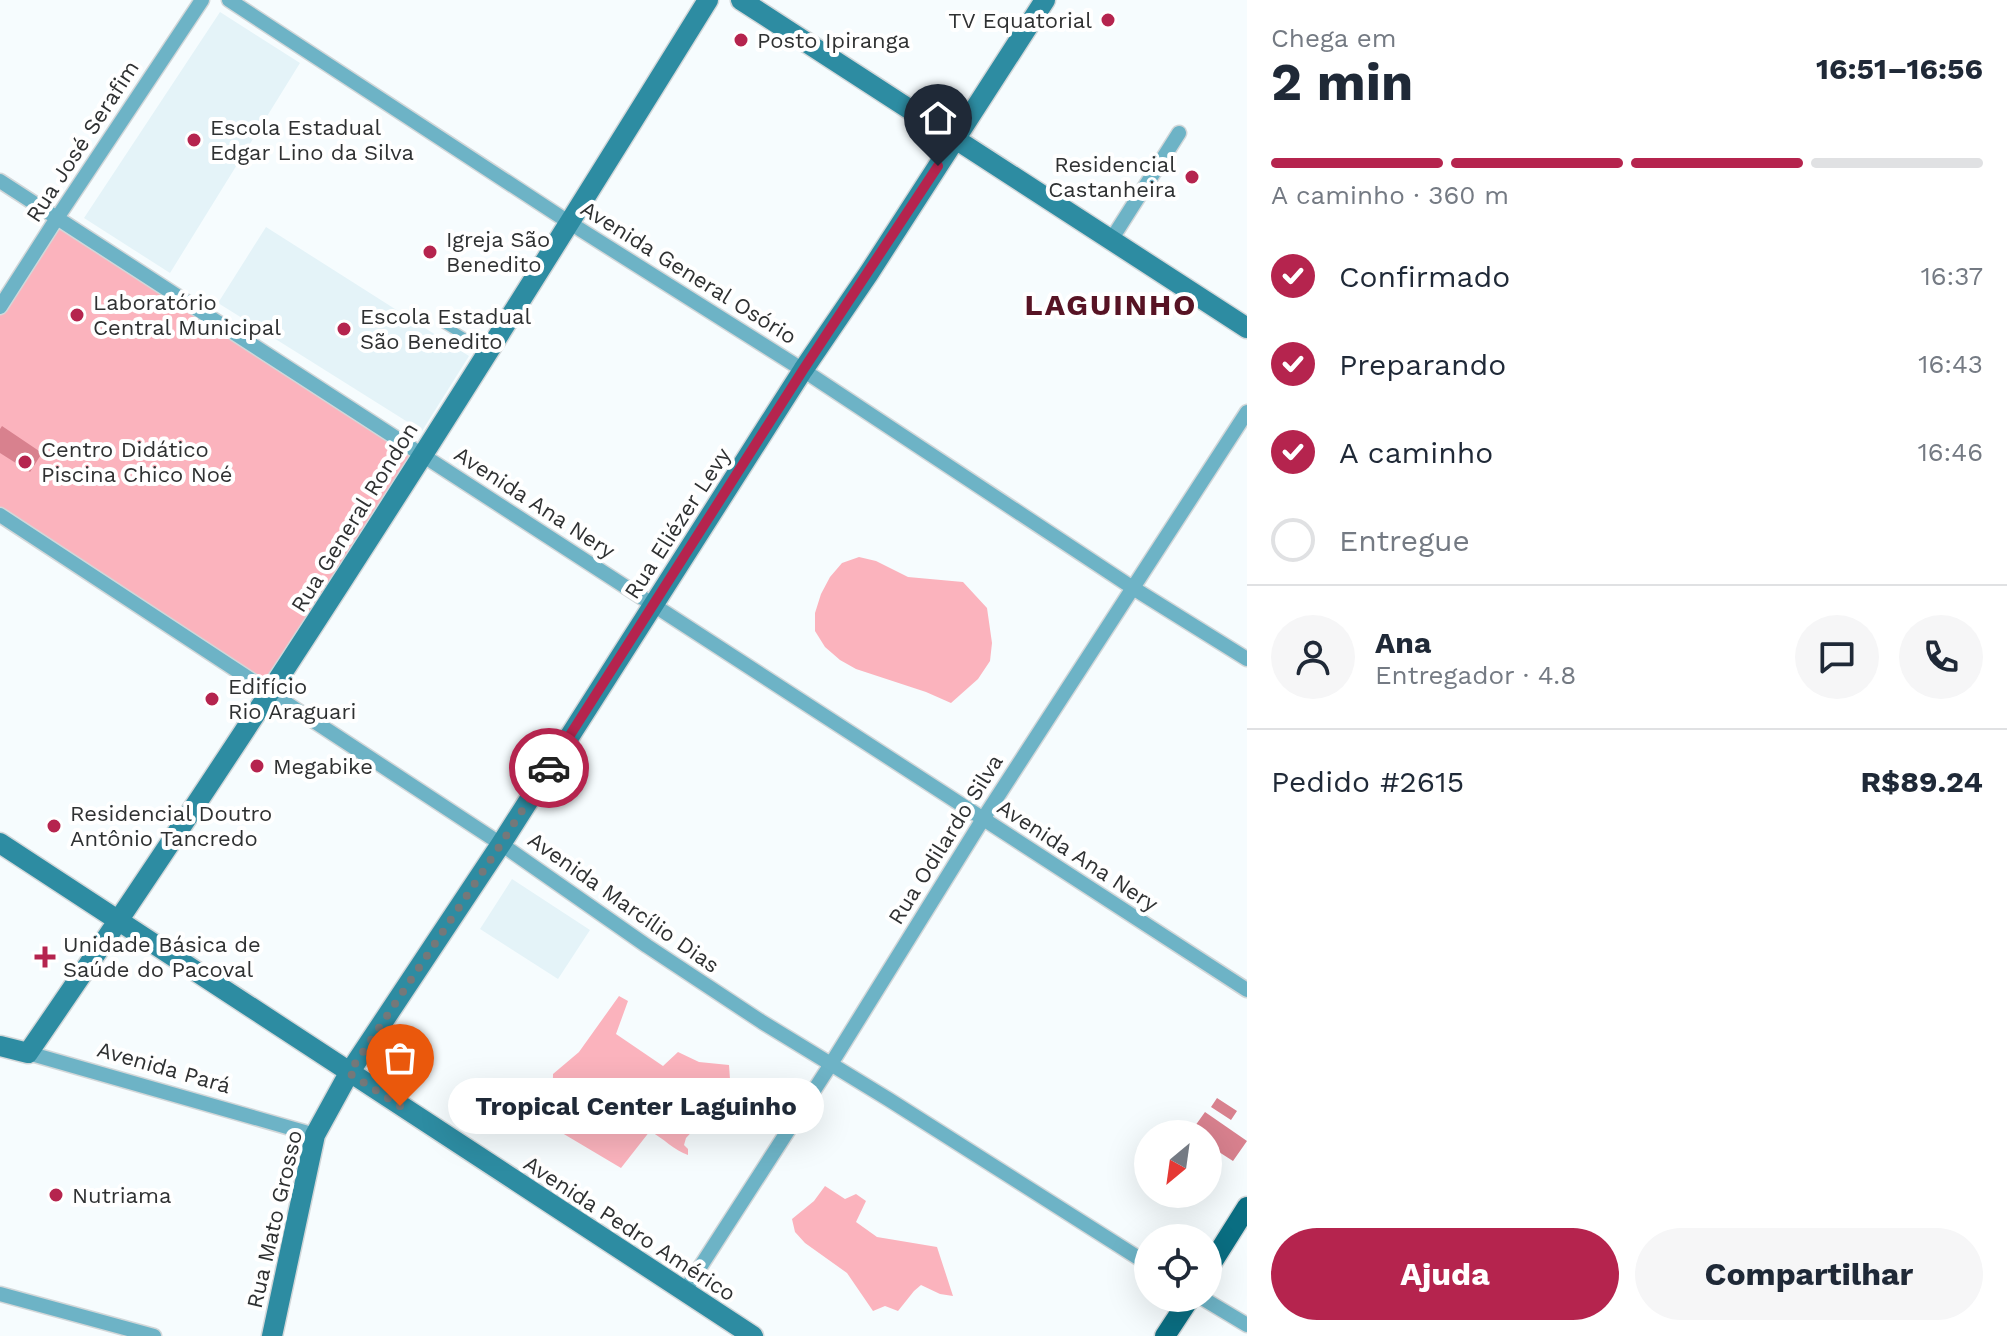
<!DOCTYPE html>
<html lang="pt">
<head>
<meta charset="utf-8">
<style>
	body { margin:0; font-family:"Work Sans",sans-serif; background:#f6f6f7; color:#1f2937; height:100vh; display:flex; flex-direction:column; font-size:30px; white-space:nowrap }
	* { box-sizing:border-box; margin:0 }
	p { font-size:26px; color:#747a83 }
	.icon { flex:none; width:44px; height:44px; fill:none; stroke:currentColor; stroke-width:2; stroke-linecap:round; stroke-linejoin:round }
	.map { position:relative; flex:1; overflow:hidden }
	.details { display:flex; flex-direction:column; background:#fff; width:760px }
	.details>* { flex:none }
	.needle { width:52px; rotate:209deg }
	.controls { position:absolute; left:1134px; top:1120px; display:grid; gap:16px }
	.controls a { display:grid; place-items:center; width:88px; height:88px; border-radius:50%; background:#fff; box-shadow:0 8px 32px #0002; font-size:40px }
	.pin { position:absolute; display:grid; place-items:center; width:68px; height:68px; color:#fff; margin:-82px -34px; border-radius:50% 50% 50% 0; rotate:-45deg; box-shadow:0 0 8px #0007 }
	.pin .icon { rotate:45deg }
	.courier { position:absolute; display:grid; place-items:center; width:80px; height:80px; margin:-40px; border:6px solid #b5244e; border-radius:50%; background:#fff; color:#222; box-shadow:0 2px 10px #0007 }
	.bubble { position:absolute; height:56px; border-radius:28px; background:#fff; box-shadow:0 8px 32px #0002; font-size:26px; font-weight:700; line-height:56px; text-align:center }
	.headline em { font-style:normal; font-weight:700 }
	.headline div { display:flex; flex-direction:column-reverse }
	.headline { display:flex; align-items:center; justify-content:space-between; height:136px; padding:0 24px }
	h1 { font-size:52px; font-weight:700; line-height:60px }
	.bar { display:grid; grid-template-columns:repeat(4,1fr); gap:12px 8px; align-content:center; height:96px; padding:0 24px }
	.bar i { height:10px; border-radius:6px; background:#e0e1e3 }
	.bar .current { background:#b5244e }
	.bar p { grid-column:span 4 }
	.line { display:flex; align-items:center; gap:20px; padding:0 24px; border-top:2px solid #e0e1e3 }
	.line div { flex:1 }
	.round { display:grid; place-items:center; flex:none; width:84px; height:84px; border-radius:42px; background:#f6f6f7 }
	ol { padding:0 24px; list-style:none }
	li { display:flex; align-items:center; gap:24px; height:88px }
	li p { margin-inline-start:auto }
	li .icon { padding:8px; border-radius:50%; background:#b5244e; color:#fff; stroke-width:4 }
	li:last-child { color:#747a83 }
	li i { width:44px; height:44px; border:4px solid #e0e1e3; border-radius:50% }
	.cta { display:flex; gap:16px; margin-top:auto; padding:16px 24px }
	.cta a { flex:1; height:92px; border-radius:48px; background:#b5244e; color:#fff; font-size:32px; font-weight:700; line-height:92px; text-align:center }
	.cta a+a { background:#f6f6f7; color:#1f2937 }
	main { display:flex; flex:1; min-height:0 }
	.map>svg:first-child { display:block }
	.built { fill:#e4f3f8 }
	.green { fill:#fbb3bd }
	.water { fill:#d8818e }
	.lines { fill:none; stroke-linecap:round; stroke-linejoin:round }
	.lane-casing { stroke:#d2d7d9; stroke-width:10 }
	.street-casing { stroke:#d2d7d9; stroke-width:17 }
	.secondary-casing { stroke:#d2d7d9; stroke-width:23 }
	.primary-casing { stroke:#d2d7d9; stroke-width:23 }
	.lane { stroke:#6db3c6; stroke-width:7 }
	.street { stroke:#6db3c6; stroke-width:14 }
	.secondary { stroke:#2d8ca2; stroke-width:20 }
	.primary { stroke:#0a6e82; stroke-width:20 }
	.done { stroke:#757879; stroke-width:8; stroke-dasharray:0 14.4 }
	.route { stroke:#b5244e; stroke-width:10 }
	.poi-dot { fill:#b5244e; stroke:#fff; stroke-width:3 }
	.labels { text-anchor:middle; stroke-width:8; stroke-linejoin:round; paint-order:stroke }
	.poi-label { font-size:22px; fill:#2f3132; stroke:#fff; text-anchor:start }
	.street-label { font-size:22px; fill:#2f3132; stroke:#fff }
	.district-label { font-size:30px; font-weight:bold; letter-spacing:2px; fill:#571324; stroke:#fff }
</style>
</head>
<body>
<main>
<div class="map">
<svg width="1247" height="1336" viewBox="0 0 1247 1336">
	<rect width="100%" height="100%" fill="#f6fcfe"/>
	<path class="built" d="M220 12 300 63 170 273 84 218Z
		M266 227 469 356 422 431 218 303Z
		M512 879 590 930 558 979 480 929Z"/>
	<path class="green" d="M57 218 422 455 259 688 0 522V303Z
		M859 557 876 561 908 577 963 582 987 608 992 643 990 661 978 679 951 703 926 692 856 669 840 660 825 647 815 631V613L821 594 830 577 842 563Z
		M619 996 628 1001 616 1034 663 1066 678 1052 699 1062 729 1065 731 1094 712 1127 701 1122 686 1138 684 1145 688 1149V1155C675 1151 663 1138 650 1131L621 1168 552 1127 553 1074 579 1052Z
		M825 1186 845 1199 856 1194 866 1201 856 1222 877 1237 937 1247 953 1296 940 1294 921 1285 914 1291 898 1311 885 1306 873 1311 847 1273 805 1243 795 1232 792 1219 814 1201Z"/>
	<path class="water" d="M2 426 42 453 30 472 0 453V429Z
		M1217 1098 1237 1111 1231 1120 1211 1107Z
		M1205 1112 1247 1141 1233 1161 1208 1145V1134L1190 1133Z"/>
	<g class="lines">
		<g class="lane-casing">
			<path id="lane" d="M445 325 486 350"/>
		</g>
		<g class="street-casing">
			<path id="street" d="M229 0 570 223 803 370 1133 588 1247 659
				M0 181 1247 990
				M1111 240 1179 133
				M0 307 57 218 202 0
				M0 515 501 844 647 946 762 1022 888 1099 1148 1264
				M28 1053 315 1135
				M684 1292 831 1064 983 819 1247 412
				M0 1294 154 1336
				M1202 1298 1247 1325"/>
		</g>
		<g class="secondary-casing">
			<path id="secondary" d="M741 0 1247 328
				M0 843 753 1336
				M0 1046 28 1053C265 709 488 355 708 0
				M272 1336 315 1135 349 1073 501 844 803 370 869 273 1045 0"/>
		</g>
		<g class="primary-casing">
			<path id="primary" d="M1208 1269 1247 1207
				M1165 1336 1190 1298"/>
		</g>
		<use href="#lane" class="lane"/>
		<use href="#street" class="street"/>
		<use href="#secondary" class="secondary"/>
		<use href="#primary" class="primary"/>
	</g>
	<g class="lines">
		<path class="done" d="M400 1106 349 1073 501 844 549 768"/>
		<path class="route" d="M549 768 803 370 938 166"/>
	</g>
	<g class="poi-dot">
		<circle cx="1108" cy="20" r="8"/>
		<circle cx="741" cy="40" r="8"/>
		<circle cx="194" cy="140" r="8"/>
		<circle cx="1192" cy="177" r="8"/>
		<circle cx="430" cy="252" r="8"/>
		<circle cx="77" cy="315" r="8"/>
		<circle cx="344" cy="329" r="8"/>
		<circle cx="25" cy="462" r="8"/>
		<circle cx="212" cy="699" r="8"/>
		<circle cx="257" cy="766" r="8"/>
		<circle cx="54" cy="826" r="8"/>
		<path d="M41 945h8v8h8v8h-8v8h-8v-8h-8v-8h8z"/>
		<circle cx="56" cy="1195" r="8"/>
	</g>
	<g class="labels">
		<g class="poi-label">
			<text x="1092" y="28" text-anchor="end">TV Equatorial</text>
			<text x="757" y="48">Posto Ipiranga</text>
			<text x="210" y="135">Escola Estadual<tspan x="210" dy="25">Edgar Lino da Silva</tspan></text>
			<text x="1176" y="172" text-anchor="end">Residencial<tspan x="1176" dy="25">Castanheira</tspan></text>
			<text x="446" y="247">Igreja São<tspan x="446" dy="25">Benedito</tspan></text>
			<text x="93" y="310">Laboratório<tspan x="93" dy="25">Central Municipal</tspan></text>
			<text x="360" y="324">Escola Estadual<tspan x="360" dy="25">São Benedito</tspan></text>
			<text x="41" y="457">Centro Didático<tspan x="41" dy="25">Piscina Chico Noé</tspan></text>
			<text x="228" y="694">Edifício<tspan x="228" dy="25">Rio Araguari</tspan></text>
			<text x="273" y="774">Megabike</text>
			<text x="70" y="821">Residencial Doutro<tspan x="70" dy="25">Antônio Tancredo</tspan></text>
			<text x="63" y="952">Unidade Básica de<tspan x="63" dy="25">Saúde do Pacoval</tspan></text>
			<text x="72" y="1203">Nutriama</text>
		</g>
		<g class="street-label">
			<text transform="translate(82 141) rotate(-57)" y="8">Rua José Serafim</text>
			<text transform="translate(689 272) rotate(32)" y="8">Avenida General Osório</text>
			<text transform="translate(535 502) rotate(33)" y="8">Avenida Ana Nery</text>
			<text transform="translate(354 517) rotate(-58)" y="8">Rua General Rondon</text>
			<text transform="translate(677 523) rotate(-57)" y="8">Rua Eliézer Levy</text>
			<text transform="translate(945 839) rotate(-58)" y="8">Rua Odilardo Silva</text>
			<text transform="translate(1078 855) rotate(33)" y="8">Avenida Ana Nery</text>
			<text transform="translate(624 902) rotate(35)" y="8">Avenida Marcílio Dias</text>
			<text transform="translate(164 1067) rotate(16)" y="8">Avenida Pará</text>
			<text transform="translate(274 1219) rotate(-77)" y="8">Rua Mato Grosso</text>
			<text transform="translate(630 1228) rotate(33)" y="8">Avenida Pedro Américo</text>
		</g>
		<g class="district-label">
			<text x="1111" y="315">LAGUINHO</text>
		</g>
	</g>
</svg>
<div class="controls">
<a><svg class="needle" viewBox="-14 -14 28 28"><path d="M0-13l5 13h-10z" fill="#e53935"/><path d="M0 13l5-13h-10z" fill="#747a83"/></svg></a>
<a><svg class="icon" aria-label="locate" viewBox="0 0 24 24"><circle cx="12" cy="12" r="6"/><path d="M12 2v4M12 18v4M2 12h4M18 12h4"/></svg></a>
</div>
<div class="pin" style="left:400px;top:1106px;background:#ea580c"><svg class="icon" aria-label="bag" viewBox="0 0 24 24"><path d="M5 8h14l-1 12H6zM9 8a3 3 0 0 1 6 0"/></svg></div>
<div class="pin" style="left:938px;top:166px;background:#1f2937"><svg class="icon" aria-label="home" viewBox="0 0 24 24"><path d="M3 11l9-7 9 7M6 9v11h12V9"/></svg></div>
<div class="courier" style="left:549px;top:768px"><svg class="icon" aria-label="car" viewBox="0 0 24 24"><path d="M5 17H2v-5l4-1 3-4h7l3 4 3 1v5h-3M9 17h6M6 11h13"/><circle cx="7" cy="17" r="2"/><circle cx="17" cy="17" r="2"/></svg></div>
<div class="bubble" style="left:448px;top:1078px;width:376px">Tropical Center Laguinho</div>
</div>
<section class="details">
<div class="headline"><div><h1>2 min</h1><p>Chega em</p></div><em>16:51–16:56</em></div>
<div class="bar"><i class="current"></i><i class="current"></i><i class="current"></i><i></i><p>A caminho · 360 m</p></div>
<ol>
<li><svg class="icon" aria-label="check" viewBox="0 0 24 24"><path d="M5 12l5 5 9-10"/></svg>Confirmado<p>16:37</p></li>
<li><svg class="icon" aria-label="check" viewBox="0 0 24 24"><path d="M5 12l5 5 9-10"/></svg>Preparando<p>16:43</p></li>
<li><svg class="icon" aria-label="check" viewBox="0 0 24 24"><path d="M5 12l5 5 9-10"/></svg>A caminho<p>16:46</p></li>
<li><i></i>Entregue</li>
</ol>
<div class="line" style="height:144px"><a class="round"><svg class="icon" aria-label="person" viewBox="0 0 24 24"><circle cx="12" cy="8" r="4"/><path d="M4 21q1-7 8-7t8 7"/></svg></a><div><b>Ana</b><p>Entregador · 4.8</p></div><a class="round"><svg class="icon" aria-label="chat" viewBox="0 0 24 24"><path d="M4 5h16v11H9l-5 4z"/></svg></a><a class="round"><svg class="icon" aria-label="phone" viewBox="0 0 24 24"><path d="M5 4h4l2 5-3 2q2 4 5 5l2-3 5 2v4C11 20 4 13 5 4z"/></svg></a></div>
<div class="line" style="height:104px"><div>Pedido #2615</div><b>R$89.24</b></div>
<div class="cta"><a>Ajuda</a><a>Compartilhar</a></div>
</section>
</main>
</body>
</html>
